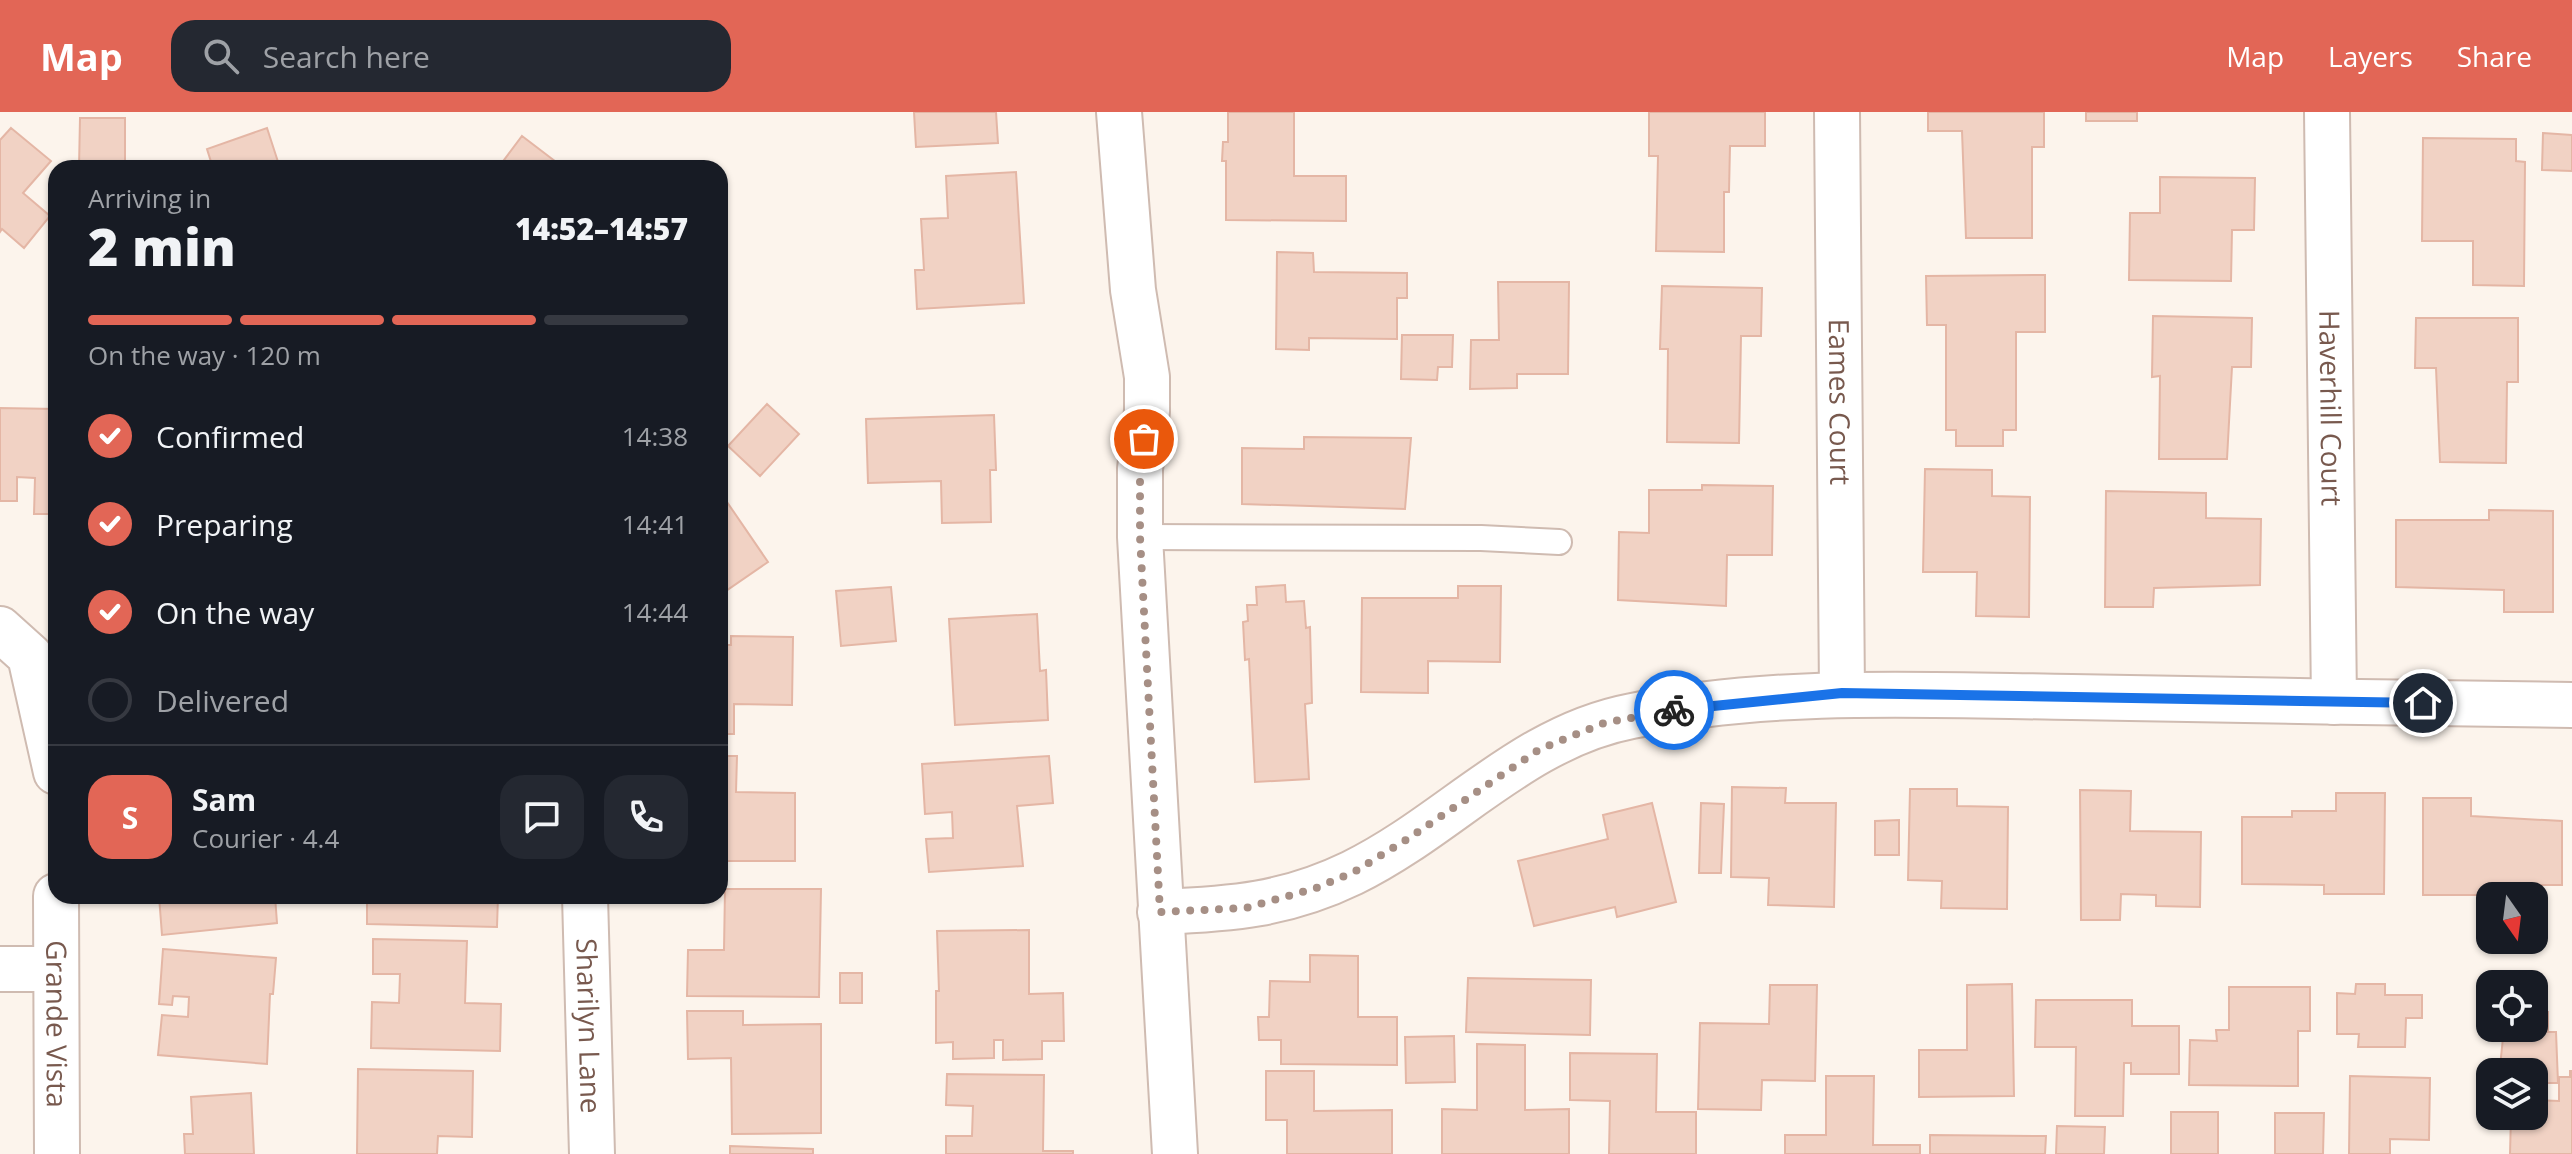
<!DOCTYPE html>
<html lang="en">
<head>
<meta charset="utf-8">
<style>
	body { margin:0; font-family:"Open Sans",sans-serif; background:#242831; color:#f1f3f6; height:100vh; display:flex; flex-direction:column; font-size:30px; white-space:nowrap }
	* { box-sizing:border-box; margin:0 }
	p { font-size:26px; color:#9ea1a6 }
	.icon { flex:none; width:44px; height:44px; fill:none; stroke:currentColor; stroke-width:2; stroke-linecap:round; stroke-linejoin:round }
	.map { position:relative; flex:1; overflow:hidden }
	.details { position:absolute; left:48px; top:48px; width:680px; height:744px; display:flex; flex-direction:column; background:#171b24; border-radius:24px; box-shadow:0 2px 6px #0004 }
	.details>* { flex:none }
	.needle { width:52px; rotate:166deg }
	.fabs { position:absolute; left:2476px; top:770px; display:grid; gap:16px }
	.fabs a { display:grid; place-items:center; width:72px; height:72px; border-radius:16px; background:#171b24; box-shadow:0 2px 6px #0004; font-size:40px }
	.pin { position:absolute; display:grid; place-items:center; width:68px; height:68px; color:#fff; margin:-34px; border:4px solid #fff; border-radius:50%; box-shadow:0 2px 8px #0007 }
	.courier { position:absolute; display:grid; place-items:center; width:80px; height:80px; margin:-40px; border:6px solid #1a73e8; border-radius:50%; background:#fff; color:#222; box-shadow:0 2px 10px #0007 }
	.headline em { font-style:normal; font-weight:800 }
	.headline div { display:flex; flex-direction:column-reverse }
	.headline { display:flex; align-items:center; justify-content:space-between; height:136px; padding:0 40px }
	h1 { font-size:52px; font-weight:800; line-height:60px }
	.bar { display:grid; grid-template-columns:repeat(4,1fr); gap:12px 8px; align-content:center; height:96px; padding:0 40px }
	.bar i { height:10px; border-radius:6px; background:#363941 }
	.bar .selected { background:#e26656 }
	.bar p { grid-column:span 4 }
	.line { display:flex; align-items:center; gap:20px; padding:0 40px; border-top:2px solid #363941 }
	.line div { flex:1 }
	.round { display:grid; place-items:center; flex:none; width:84px; height:84px; border-radius:24px; background:#242831 }
	ol { padding:0 40px; list-style:none }
	li { display:flex; align-items:center; gap:24px; height:88px }
	li p { margin-inline-start:auto }
	li .icon { padding:8px; border-radius:50%; background:#e26656; color:#fff; stroke-width:4 }
	li:last-child { color:#9ea1a6 }
	li i { width:44px; height:44px; border:4px solid #363941; border-radius:50% }
	header { display:flex; align-items:center; gap:48px; box-sizing:border-box; height:112px; padding:0 40px; background:#e26656; color:#fff }
	header strong { font-size:38px }
	nav { display:flex; gap:44px; margin-inline-start:auto; font-size:28px }
	.search { width:560px; height:72px; background:#242831; display:flex; align-items:center; gap:20px; box-sizing:border-box; padding:0 28px; border-radius:24px; color:#9ea1a6; font-size:30px }
	.map>svg:first-child { display:block }
	.building { fill:#f1d2c4; stroke:#e4b6a5; stroke-width:2 }
	.lines { fill:none; stroke-linecap:round; stroke-linejoin:round }
	.lane-casing { stroke:#cfbbb1; stroke-width:28 }
	.street-casing { stroke:#cfbbb1; stroke-width:48 }
	.lane { stroke:#fff; stroke-width:24 }
	.street { stroke:#fff; stroke-width:44 }
	.done { stroke:#a68f85; stroke-width:8; stroke-dasharray:0 14.4 }
	.route { stroke:#1a73e8; stroke-width:10 }
	.labels { text-anchor:middle; stroke-width:6; stroke-linejoin:round; paint-order:stroke }
	.street-label { font-size:28px; fill:#78594e; stroke:#fff9f3 }
</style>
</head>
<body>
<header>
<strong>Map</strong>
<div class="search"><svg class="icon" aria-label="search" viewBox="0 0 24 24"><circle cx="10" cy="10" r="6"/><path d="M15 15l6 6"/></svg>Search here</div>
<nav><a>Map</a><a>Layers</a><a>Share</a></nav>
</header>
<div class="map">
<svg width="2572" height="1042" viewBox="0 0 2572 1042">
	<rect width="100%" height="100%" fill="#fcf4ec"/>
	<path class="building" d="M914 0H996L998 31 916 35Z
		M1228 0H1294V64H1346V109L1226 108V49H1222L1223 30H1228Z
		M1649 0H1765V34H1730L1729 80H1724V140L1656 139 1658 44H1649Z
		M1928 0H2044V35H2032V126H1966L1962 19H1928Z
		M2086 0H2137V9H2086Z
		M80 6H125V56H79Z
		M11 16 51 49 23 81 50 104 24 136 2 117 0 120V28Z
		M267 16 280 56H213L207 37Z
		M2543 21 2572 23V59L2542 58Z
		M522 24 564 56H498Z
		M2423 26 2516 27V49L2525 50 2524 174 2473 173V129H2422Z
		M1016 60 1024 191 917 197 915 158H924L921 107 948 106 946 64Z
		M2160 65 2255 66 2254 118H2232L2231 169 2129 168 2130 101H2160Z
		M1277 140 1313 141 1314 160 1407 161V186H1397V227L1309 226V238L1276 237Z
		M2045 163V220H2016V318H2003V334H1956V318H1946V213H1927L1926 164Z
		M1498 170H1569L1568 262H1517V276L1470 277 1471 228H1499Z
		M1662 174 1762 176 1761 224H1741L1739 331 1667 330 1668 237H1660Z
		M2153 204 2252 206 2251 255H2232L2227 347H2159L2160 264 2152 265Z
		M2416 206H2518V270H2507L2506 351 2440 350 2436 256H2415Z
		M1402 223H1453L1452 255H1438L1437 268 1401 267Z
		M767 292 799 322 760 364 728 334Z
		M0 296 56 297V402H34L35 366 17 365V389H0Z
		M994 303 996 358H990L991 410 942 411 941 369 868 371 866 307Z
		M1304 325 1411 326 1405 397 1242 392V336L1304 337Z
		M1925 357 1992 358V384L2030 385 2029 505 1976 504 1977 460H1923Z
		M1702 373 1773 374 1772 443H1727L1726 494 1618 488 1619 420 1649 421V378H1702Z
		M2106 379 2206 381V406L2261 407 2260 473 2154 476 2153 495H2105Z
		M727 390 768 450 720 483V395Z
		M2489 398 2553 399V500H2504V478L2396 475V408H2489Z
		M1285 473 1286 490 1304 489 1306 516 1310 515 1312 591 1305 592 1309 667 1255 670 1249 547 1245 548 1243 510 1248 509 1247 493H1257L1256 475Z
		M1458 474H1501L1500 550 1428 549V581L1361 580 1362 486H1458Z
		M891 475 896 529 841 534 836 479Z
		M1037 502 1040 559 1046 558 1048 608 955 613 949 507Z
		M731 524 793 525 792 593 734 592V622H720V533H731Z
		M720 644H737L736 680 795 681V749H720Z
		M1049 644 1053 691 1017 694 1023 754 929 760 926 727 953 726 952 700 925 702 922 652Z
		M1732 675 1786 676 1785 691H1836L1834 795 1768 793 1769 766 1731 765Z
		M1910 677H1957V694L2008 695 2007 797 1941 796 1942 769 1908 768Z
		M2080 678 2131 679 2130 719 2201 720 2200 795 2156 794V783L2121 782 2120 808H2081Z
		M2336 681H2385L2384 782H2324V773L2242 772V705H2292V699H2336Z
		M2423 686H2471V704L2562 709V773H2485V783H2423Z
		M1652 691 1676 790 1617 805 1615 795 1534 814 1518 749 1608 727 1603 703Z
		M1701 691 1724 692 1721 761H1699Z
		M1899 708V743H1875V709Z
		M725 777H821L819 885 687 884 688 838H724Z
		M159 784H275L277 811 162 823Z
		M367 784H498L497 815 367 812Z
		M1029 818V882L1063 881 1064 929H1042V947L1003 948V928H994V946L953 947V930L936 931V879H939L937 819Z
		M373 827 467 829 465 891 501 892 500 939 371 936 372 890 399 891 400 862H373Z
		M163 837 276 846 273 882H270L267 952 158 943 162 903 188 905 189 885 173 884 172 893 159 892Z
		M1310 843 1358 844V905H1397V953L1281 952V928H1259L1258 905H1269L1270 869 1310 870Z
		M840 861H862V891H840Z
		M1468 866 1591 868 1590 923 1466 920Z
		M2012 872 2014 984 1919 985V938H1967V873Z
		M2356 872H2385V883H2422V906H2406L2405 935H2358L2359 922H2337V881L2355 882Z
		M1770 873H1817L1815 969 1762 968 1761 998 1698 997 1700 911 1769 912Z
		M2229 875H2310V919H2298V974L2189 973 2190 928 2217 929 2216 918H2229Z
		M2036 888H2132V914H2179V962H2131V951H2124L2123 1004H2075L2076 935H2035Z
		M687 899H743V913L821 912V1021L732 1022 731 946 688 947Z
		M2534 899 2548 900V920H2556L2558 971H2534V960H2505V955H2500L2504 916H2534Z
		M1454 924 1455 970 1406 971 1405 925Z
		M1477 932 1525 933V998L1569 997V1042H1442V997L1477 998Z
		M1570 941 1657 942 1656 1000H1696V1042H1609L1610 989 1570 988Z
		M358 957 473 959 472 1025 438 1024 437 1042H357Z
		M1266 959H1314V999L1392 998V1042H1287V1008H1266Z
		M2570 959H2572V1042H2510L2511 1004H2534V988L2559 989V965H2570Z
		M947 962 1044 963 1043 1039H1073V1042H946V1024H972L973 994 946 993Z
		M1826 964H1874L1873 1033H1920V1042H1785V1023H1826Z
		M2350 964 2430 966 2429 1028 2390 1027V1042H2349Z
		M251 981 254 1042H185L184 1022H193L191 985Z
		M2171 1000H2218V1042H2171Z
		M2275 1001H2324L2323 1042H2275Z
		M2057 1014 2105 1015 2104 1042H2056Z
		M1930 1023 2046 1024 2045 1042H1930Z
		M730 1034 813 1037V1042H730Z"/>
	<g class="lines">
		<g class="lane-casing">
			<path id="lane" d="M1140 425 1481 426 1559 430"/>
		</g>
		<g class="street-casing">
			<g id="street">
				<path d="M1119 0 1133 178 1147 265V299L1140 357V425L1175 1042"/>
				<path id="s1" d="M1837 0 1842 581"/>
				<path id="s2" d="M2327 0 2334 590"/>
				<path d="M0 517 30 544 56 660"/>
				<path id="s3" d="M56 784 57 1042"/>
				<path id="s4" d="M585 784 592 1042"/>
				<path d="M1160 800C1232 797 1286 793 1352 761 1450 713 1522 625 1632 604 1778 575 1925 583 2072 585 2239 588 2405 591 2572 593"/>
				<path d="M0 857H56"/>
			</g>
		</g>
		<use href="#lane" class="lane"/>
		<use href="#street" class="street"/>
	</g>
	<g class="lines">
		<path class="done" d="M1144 327 1140 357V425L1160 800 1246 796 1316 776 1354 760 1409 726 1540 637 1604 611 1674 598"/>
		<path class="route" d="M1674 598 1842 581 2423 591"/>
	</g>
	<g class="labels">
		<g class="street-label">
			<text dy="10" stroke="none"><textPath href="#s1" startOffset="290">Eames Court</textPath></text>
			<text dy="10" stroke="none"><textPath href="#s2" startOffset="296">Haverhill Court</textPath></text>
			<text dy="10" stroke="none"><textPath href="#s3" startOffset="128">Grande Vista</textPath></text>
			<text dy="10" stroke="none"><textPath href="#s4" startOffset="130">Sharilyn Lane</textPath></text>
		</g>
	</g>
</svg>
<div class="fabs">
<a><svg class="needle" viewBox="-14 -14 28 28"><path d="M0-13l5 13h-10z" fill="#e53935"/><path d="M0 13l5-13h-10z" fill="#9ea1a6"/></svg></a>
<a><svg class="icon" aria-label="locate" viewBox="0 0 24 24"><circle cx="12" cy="12" r="6"/><path d="M12 2v4M12 18v4M2 12h4M18 12h4"/></svg></a>
<a><svg class="icon" aria-label="layers" viewBox="0 0 24 24"><path d="M12 4l9 5-9 5-9-5zM3 14l9 5 9-5"/></svg></a>
</div>
<div class="pin" style="left:1144px;top:327px;background:#ea580c"><svg class="icon" aria-label="bag" viewBox="0 0 24 24"><path d="M5 8h14l-1 12H6zM9 8a3 3 0 0 1 6 0"/></svg></div>
<div class="pin" style="left:2423px;top:591px;background:#1f2937"><svg class="icon" aria-label="home" viewBox="0 0 24 24"><path d="M3 11l9-7 9 7M6 9v11h12V9"/></svg></div>
<div class="courier" style="left:1674px;top:598px"><svg class="icon" aria-label="bike" viewBox="0 0 24 24"><circle cx="6" cy="16" r="4"/><circle cx="18" cy="16" r="4"/><path d="M6 16l4-8h5l3 8M10 8l3 8H6M13 5h3"/></svg></div>
<section class="details">
<div class="headline"><div><h1>2 min</h1><p>Arriving in</p></div><em>14:52–14:57</em></div>
<div class="bar"><i class="selected"></i><i class="selected"></i><i class="selected"></i><i></i><p>On the way · 120 m</p></div>
<ol>
<li><svg class="icon" aria-label="check" viewBox="0 0 24 24"><path d="M5 12l5 5 9-10"/></svg>Confirmed<p>14:38</p></li>
<li><svg class="icon" aria-label="check" viewBox="0 0 24 24"><path d="M5 12l5 5 9-10"/></svg>Preparing<p>14:41</p></li>
<li><svg class="icon" aria-label="check" viewBox="0 0 24 24"><path d="M5 12l5 5 9-10"/></svg>On the way<p>14:44</p></li>
<li><i></i>Delivered</li>
</ol>
<div class="line" style="height:144px"><b class="round" style="background:#e26656;color:#fff">S</b><div><b>Sam</b><p>Courier · 4.4</p></div><a class="round"><svg class="icon" aria-label="chat" viewBox="0 0 24 24"><path d="M4 5h16v11H9l-5 4z"/></svg></a><a class="round"><svg class="icon" aria-label="phone" viewBox="0 0 24 24"><path d="M5 4h4l2 5-3 2q2 4 5 5l2-3 5 2v4C11 20 4 13 5 4z"/></svg></a></div>
</section>
</div>
</body>
</html>
